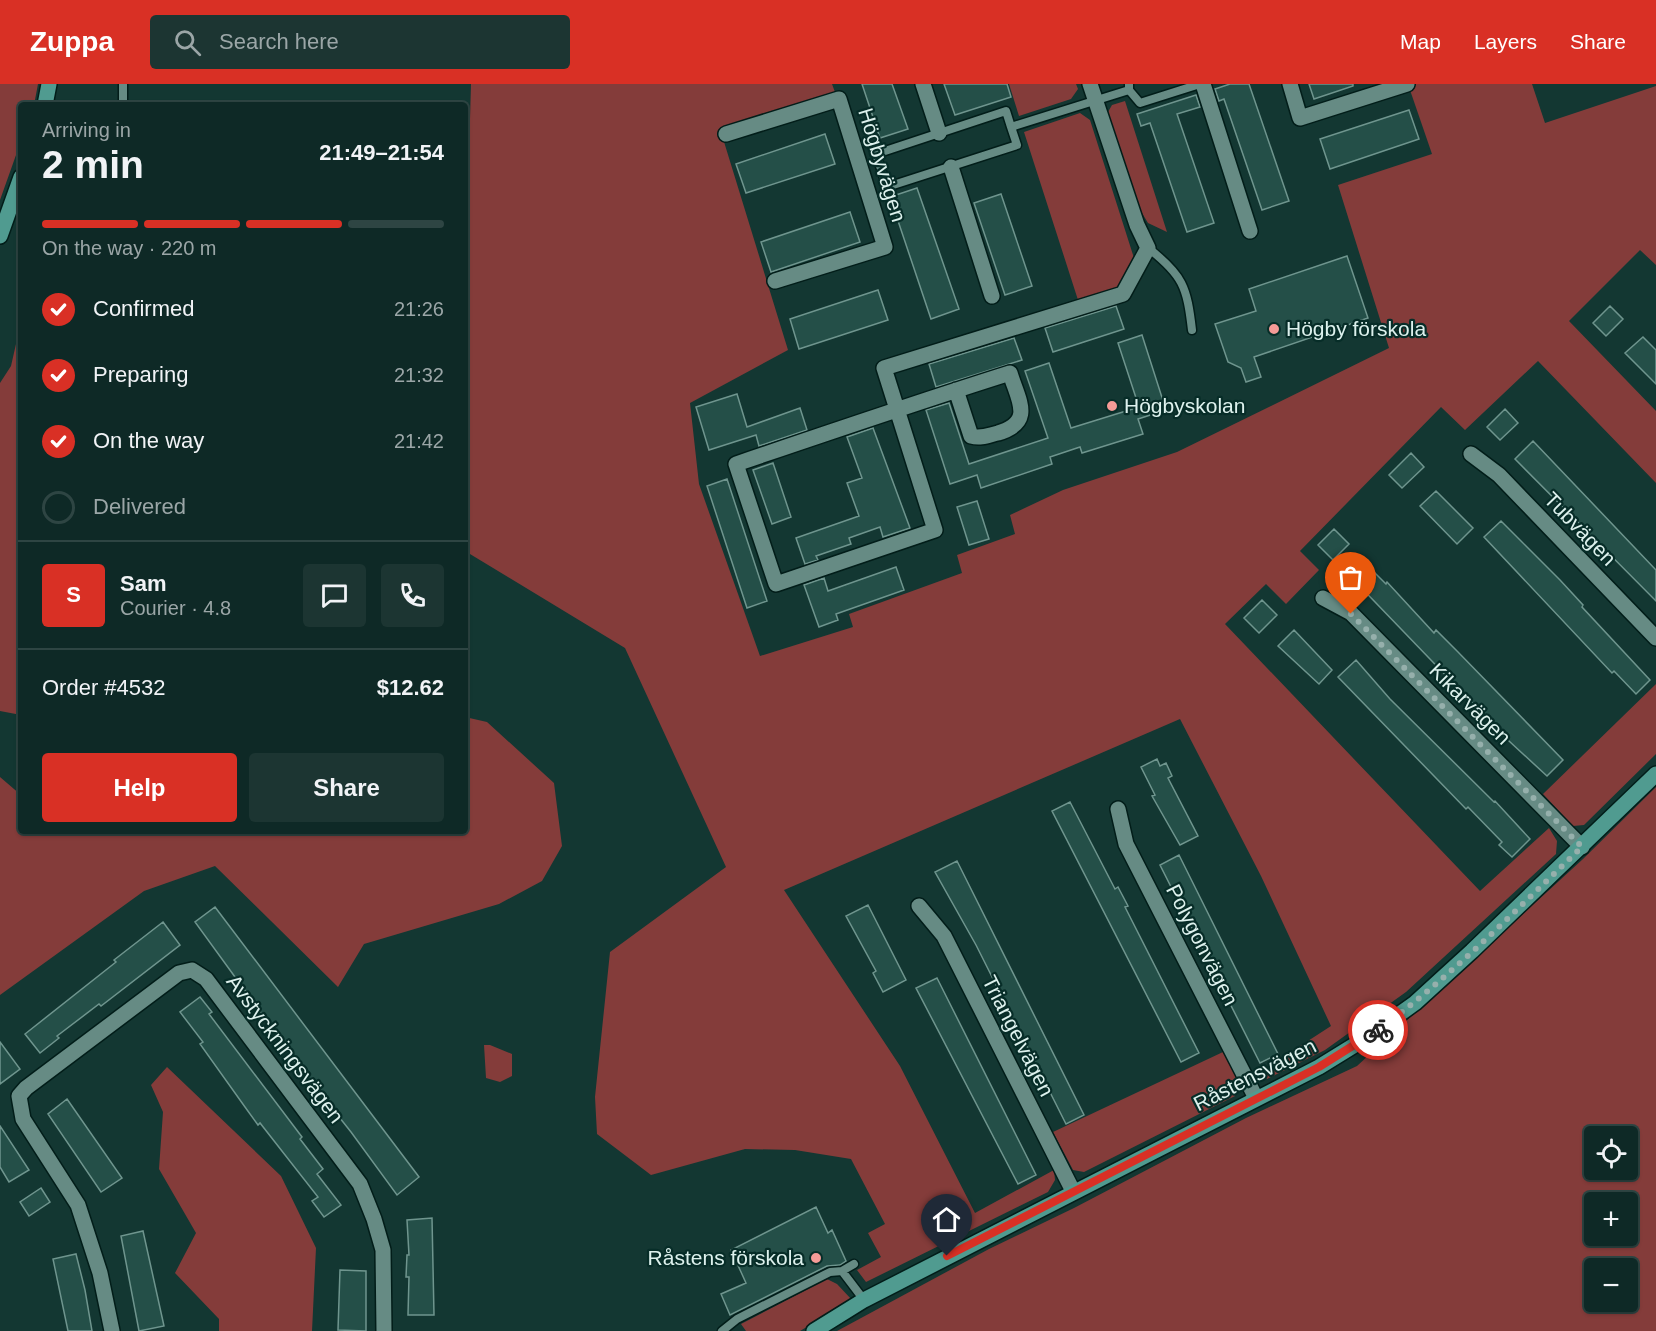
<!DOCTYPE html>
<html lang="en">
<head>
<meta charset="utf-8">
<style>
	body { margin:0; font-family:Arial,sans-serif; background:#1c3532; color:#f1f3f6; height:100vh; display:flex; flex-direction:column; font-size:22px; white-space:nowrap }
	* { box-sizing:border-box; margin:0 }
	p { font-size:20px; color:#9ba6a7 }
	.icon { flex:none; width:33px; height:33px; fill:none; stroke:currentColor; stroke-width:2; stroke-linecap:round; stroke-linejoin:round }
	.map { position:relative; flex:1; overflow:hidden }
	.drawer { position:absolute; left:18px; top:18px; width:450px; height:732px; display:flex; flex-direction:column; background:#0e2926; border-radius:6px; box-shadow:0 2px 4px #0004,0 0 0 2px #2e4543 }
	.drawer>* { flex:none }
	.controls { position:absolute; left:1584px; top:1042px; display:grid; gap:12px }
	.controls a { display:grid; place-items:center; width:54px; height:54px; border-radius:6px; background:#0e2926; box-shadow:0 2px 4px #0004,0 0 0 2px #2e4543; font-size:30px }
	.pin { position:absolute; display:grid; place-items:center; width:51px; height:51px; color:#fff; margin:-62px -26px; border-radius:50% 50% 50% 0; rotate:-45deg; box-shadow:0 0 6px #0007 }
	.pin .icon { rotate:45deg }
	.courier { position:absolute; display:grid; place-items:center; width:60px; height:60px; margin:-30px; border:4px solid #d93025; border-radius:50%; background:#fff; color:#222; box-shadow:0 2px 8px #0007 }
	.overview em { font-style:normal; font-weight:700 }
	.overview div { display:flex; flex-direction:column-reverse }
	.overview { display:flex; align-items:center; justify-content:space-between; height:102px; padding:0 24px }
	h1 { font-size:39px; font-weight:700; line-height:45px }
	.bar { display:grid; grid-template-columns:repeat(4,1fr); gap:9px 6px; align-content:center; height:72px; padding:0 24px }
	.bar i { height:8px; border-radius:4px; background:#2e4543 }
	.bar .current { background:#d93025 }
	.bar p { grid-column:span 4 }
	.line { display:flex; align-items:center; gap:15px; padding:0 24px; border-top:2px solid #2e4543 }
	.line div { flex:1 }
	.round { display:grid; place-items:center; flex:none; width:63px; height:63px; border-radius:6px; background:#1c3532 }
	ol { padding:0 24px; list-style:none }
	li { display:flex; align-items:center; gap:18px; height:66px }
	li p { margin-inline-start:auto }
	li .icon { padding:6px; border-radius:50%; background:#d93025; color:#fff; stroke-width:4 }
	li:last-child { color:#9ba6a7 }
	li i { width:33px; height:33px; border:3px solid #2e4543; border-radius:50% }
	.cta { display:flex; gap:12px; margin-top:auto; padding:12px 24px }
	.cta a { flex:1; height:69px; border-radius:6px; background:#d93025; color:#fff; font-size:24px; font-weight:700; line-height:69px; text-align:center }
	.cta a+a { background:#1c3532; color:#f1f3f6 }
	header { display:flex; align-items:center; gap:36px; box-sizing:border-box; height:84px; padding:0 30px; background:#d93025; color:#fff }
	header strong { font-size:28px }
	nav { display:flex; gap:33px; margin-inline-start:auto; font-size:21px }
	.search { width:420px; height:54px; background:#1c3532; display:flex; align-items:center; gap:15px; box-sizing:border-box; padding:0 21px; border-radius:6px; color:#9ba6a7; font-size:22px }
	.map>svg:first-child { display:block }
	.green { fill:#843c3a; fill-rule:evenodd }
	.building { fill:#244f48; stroke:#6f958e; stroke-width:1.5 }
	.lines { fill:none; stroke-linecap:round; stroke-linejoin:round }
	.lane-casing { stroke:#021d19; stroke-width:11 }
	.street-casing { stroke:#021d19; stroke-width:18 }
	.secondary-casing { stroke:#021d19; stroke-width:18 }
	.lane { stroke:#668b84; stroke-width:8 }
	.street { stroke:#668b84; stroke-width:15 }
	.secondary { stroke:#509b90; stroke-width:15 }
	.done { stroke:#96b0ac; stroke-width:6; stroke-dasharray:0 10.8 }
	.route { stroke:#d93025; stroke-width:8 }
	.poi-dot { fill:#f59b97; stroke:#072d28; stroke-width:2 }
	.labels { text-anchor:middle; stroke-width:4.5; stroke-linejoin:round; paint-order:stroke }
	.street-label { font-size:21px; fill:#ddf1ed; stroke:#072d28 }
	.poi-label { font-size:21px; fill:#ddf1ed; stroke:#072d28; text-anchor:start }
</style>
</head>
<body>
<header>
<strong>Zuppa</strong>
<div class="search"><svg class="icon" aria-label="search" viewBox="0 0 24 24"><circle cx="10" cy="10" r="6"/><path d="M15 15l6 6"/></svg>Search here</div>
<nav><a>Map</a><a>Layers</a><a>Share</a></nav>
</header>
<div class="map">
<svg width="1656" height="1247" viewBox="0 0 1656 1247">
	<rect width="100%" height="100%" fill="#133732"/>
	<path class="green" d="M0 0H38L34 21H21V57L0 116Z
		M471 0H832L836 11 721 48 788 266 690 319 699 400 760 572 853 543 849 530 962 489 957 471 1015 450 1010 431 1063 406 1177 368 1389 264 1338 101 1432 70 1410 6 1414 0H1532L1545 39 1656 2V181L1640 166 1569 237 1656 327V399L1538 277 1465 346 1441 323 1300 467 1319 486 1286 520 1266 500 1225 540 1480 807 1549 744 1557 757 1556 770 1406 908 1325 966 1267 995 1257 990 1331 942 1261 792 1180 635 784 806 900 982 975 1129 1054 1086 1055 1096 1048 1108 866 1198 857 1186 881 1173 868 1149 885 1140 851 1075 795 1066 745 1065 651 1091 597 1050 595 1013 610 868 726 783 625 564 465 467V207Z
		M1009 0H1076L1078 5 1071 15 1019 32Z
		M1125 17 1167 148 1148 139 1139 124 1108 28 1112 21Z
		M1080 29 1090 36 1141 196 1078 216 1024 48Z
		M21 238V631L0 627V299L11 282Z
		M1656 600V670L1584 741 1573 742 1543 710Z
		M465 633 487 638 554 699 562 762 542 797 499 820 364 860 338 903 215 782 144 807 0 911V693L21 711V747H465Z
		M1656 703V1247H837L989 1165 1074 1124 1246 1034 1357 982 1583 775ZM1594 1053H1628V1086H1594ZM1594 1119H1628V1152H1594ZM1594 1185H1628V1218H1594Z
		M484 961H490L512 970V992L500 998 486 994Z
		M1223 968 1238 995 1235 1012 1084 1088 1073 1086 1053 1048Z
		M167 983 281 1092 316 1164 312 1247H219V1235L175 1189 196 1149 159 1085 163 1028 151 1001Z
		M827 1195 837 1200 852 1216 800 1247H746L741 1240Z"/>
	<path class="building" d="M862 0H892L908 45 880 54Z
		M944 0H1007L1011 13 955 31Z
		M1230 0H1249L1289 117 1262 126 1224 15 1219 17 1215 5Z
		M1309 0H1353V2L1314 15Z
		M1196 11 1200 23 1177 30 1214 139 1187 148 1150 39 1141 42 1137 30Z
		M1409 26 1419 55 1330 85 1320 55Z
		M825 50 835 80 746 109 736 80Z
		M917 104 959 225 931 235 890 113Z
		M1001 110 1032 202 1005 211 974 119Z
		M850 128 860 158 771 188 761 158Z
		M1347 172 1368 234 1254 273 1261 293 1246 298 1241 284 1228 278 1215 240 1256 227 1249 205Z
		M878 206 888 236 799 265 790 235Z
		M1116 222 1124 245 1053 268 1045 244Z
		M1610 222 1623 235 1606 252 1593 239Z
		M1142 251 1166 326 1138 335 1143 350 1082 369 1080 363 1050 373 1052 380 981 404 977 391 950 400 926 326 949 319 969 380 1048 354 1025 287 1049 279 1071 344 1139 323 1118 259Z
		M1643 253 1656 266V300L1625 269Z
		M1014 254 1022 276 936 303 929 280Z
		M737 310 747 343 800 324 807 346 759 362 756 351 709 366 696 323Z
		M1505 325 1518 339 1500 356 1487 343Z
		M873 344 910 444 883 453 880 443 849 454 851 460 816 472 818 476 805 480 796 454 859 432 847 399 862 394 847 353Z
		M1533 357 1656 486V517L1515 375Z
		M1411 369 1424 383 1402 404 1389 391Z
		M773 379 791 433 772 440 753 386Z
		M727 395 767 517 747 524 707 402Z
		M1436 407 1473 444 1457 460 1420 422Z
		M977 417 989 455 969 461 957 423Z
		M1501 437 1560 496 1583 521 1582 523 1650 596 1636 610 1614 587 1612 589 1484 453Z
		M1334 445 1349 460 1333 476 1318 461Z
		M1363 477 1386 500 1387 498 1434 549 1436 546 1458 568 1563 676 1547 692 1509 657 1349 491Z
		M896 483 904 506 836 530 838 536 819 543 804 501 824 494 828 507Z
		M1262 516 1277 531 1259 549 1244 534Z
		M1294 546 1332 586 1319 600 1278 562Z
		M1356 576 1390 615 1494 718 1495 717 1530 755 1512 773 1499 761 1502 758 1468 723 1466 725 1338 593Z
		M1157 675 1160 682 1166 679 1172 692 1168 694 1198 752 1180 761 1152 712 1155 711 1141 683Z
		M1070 718 1115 805 1118 803 1128 822 1125 823 1199 969 1181 978 1052 727Z
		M1179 771 1278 970 1260 979 1160 781Z
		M957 777 1084 1031 1066 1040 976 861 935 788Z
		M868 821 906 896 883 908 873 889 876 887 846 832Z
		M215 823 419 1093 397 1111 351 1048 290 971 291 970 195 838Z
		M163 838 180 861 101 922 99 920 57 952 59 954 40 969 25 950 116 878 114 876Z
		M937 894 1036 1091 1018 1100 916 904Z
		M200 913 212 928 209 930 302 1053 300 1055 323 1085 317 1090 341 1121 324 1133 312 1117 318 1113 260 1039 258 1041 245 1023 200 960 203 958 180 928Z
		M0 958 20 985 0 1000Z
		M67 1015 122 1094 101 1108 48 1030Z
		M0 1042 29 1086 9 1098 0 1083Z
		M41 1104 50 1118 29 1132 20 1118Z
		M816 1123 828 1149 832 1146 846 1177 840 1181 827 1182 730 1231 721 1210 746 1199 731 1166Z
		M432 1134 434 1231H408L409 1193H406L407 1171H409L407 1136Z
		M143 1147 164 1242 139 1247 121 1152Z
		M76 1170 85 1206 92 1247H68L53 1175Z
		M340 1186 366 1187V1247L338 1246Z"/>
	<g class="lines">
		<g class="lane-casing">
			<path id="lane" d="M123 0V21
				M1129 0V6L1140 19 1200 0
				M1011 43 1006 27 876 70 887 103 1017 61 1011 43 1129 6
				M1148 164C1183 191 1187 203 1192 246
				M842 1187 854 1180
				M722 1247 737 1235 830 1188 842 1187 864 1216"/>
		</g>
		<g class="street-casing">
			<path id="street" d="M923 0 939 49
				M1203 0 1250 147
				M1290 0 1300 34 1407 0
				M726 50 839 15 885 163 775 197
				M951 83 992 212
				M956 306 971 352C981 355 989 351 998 349 1035 338 1018 316 1010 289 918 318 827 349 736 380L776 500 935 446 884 284 1123 210 1148 164 1137 141 1090 0
				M1471 370 1499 391 1656 554
				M1323 514 1351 529 1582 763
				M1118 725 1126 760 1256 1014
				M919 822 944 852 1073 1107
				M112 1247 100 1189 78 1121 23 1035 19 1012 26 1004 179 889 192 886 206 895 360 1100 374 1135 383 1166 384 1247"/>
		</g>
		<g class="secondary-casing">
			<path id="secondary" d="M45 21 49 0
				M0 152 21 93
				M814 1247 864 1216 1319 983 1366 954 1415 919 1472 867 1656 690"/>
		</g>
		<use href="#lane" class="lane"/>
		<use href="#street" class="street"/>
		<use href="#secondary" class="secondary"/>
	</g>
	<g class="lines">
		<path class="done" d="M1351 530 1582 763C1516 826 1452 892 1378 946"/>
		<path class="route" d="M947 1172 1319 983 1378 946"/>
	</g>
	<g class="poi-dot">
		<circle cx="1274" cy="245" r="6"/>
		<circle cx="1112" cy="322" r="6"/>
		<circle cx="816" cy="1174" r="6"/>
	</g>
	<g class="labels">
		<g class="street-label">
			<text transform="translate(882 81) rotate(73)" y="7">Högbyvägen</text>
			<text transform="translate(1580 445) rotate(46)" y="7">Tubvägen</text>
			<text transform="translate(1470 620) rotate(45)" y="7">Kikarvägen</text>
			<text transform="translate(1202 861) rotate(63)" y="7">Polygonvägen</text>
			<text transform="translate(1018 952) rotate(63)" y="7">Triangelvägen</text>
			<text transform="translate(285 965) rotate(53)" y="7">Avstyckningsvägen</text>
			<text transform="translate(1255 991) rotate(-27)" y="7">Råstensvägen</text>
		</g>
		<g class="poi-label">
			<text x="1286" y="252">Högby förskola</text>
			<text x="1124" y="329">Högbyskolan</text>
			<text x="804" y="1181" text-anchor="end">Råstens förskola</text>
		</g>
	</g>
</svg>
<div class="controls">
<a><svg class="icon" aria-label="locate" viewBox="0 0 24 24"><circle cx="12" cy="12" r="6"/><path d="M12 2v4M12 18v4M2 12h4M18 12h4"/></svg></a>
<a>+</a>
<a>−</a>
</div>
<div class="pin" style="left:1351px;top:530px;background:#ea580c"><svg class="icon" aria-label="bag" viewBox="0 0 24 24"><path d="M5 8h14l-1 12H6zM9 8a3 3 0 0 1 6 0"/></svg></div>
<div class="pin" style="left:947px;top:1172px;background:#1f2937"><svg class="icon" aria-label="home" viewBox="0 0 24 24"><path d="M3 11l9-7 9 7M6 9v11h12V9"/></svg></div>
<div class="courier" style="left:1378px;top:946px"><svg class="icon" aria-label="bike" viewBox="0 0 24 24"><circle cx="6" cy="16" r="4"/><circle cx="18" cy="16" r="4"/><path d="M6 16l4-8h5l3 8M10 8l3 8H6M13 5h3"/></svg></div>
<section class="drawer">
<div class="overview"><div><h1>2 min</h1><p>Arriving in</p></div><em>21:49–21:54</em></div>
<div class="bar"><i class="current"></i><i class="current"></i><i class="current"></i><i></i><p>On the way · 220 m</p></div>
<ol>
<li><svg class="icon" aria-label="check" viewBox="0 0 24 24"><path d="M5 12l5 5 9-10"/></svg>Confirmed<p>21:26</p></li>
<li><svg class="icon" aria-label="check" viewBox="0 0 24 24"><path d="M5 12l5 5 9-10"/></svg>Preparing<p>21:32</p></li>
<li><svg class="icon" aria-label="check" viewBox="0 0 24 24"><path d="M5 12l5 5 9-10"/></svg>On the way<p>21:42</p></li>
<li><i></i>Delivered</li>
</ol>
<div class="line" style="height:108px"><b class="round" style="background:#d93025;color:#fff">S</b><div><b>Sam</b><p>Courier · 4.8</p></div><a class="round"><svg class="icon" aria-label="chat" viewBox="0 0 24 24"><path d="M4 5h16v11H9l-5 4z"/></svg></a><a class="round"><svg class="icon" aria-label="phone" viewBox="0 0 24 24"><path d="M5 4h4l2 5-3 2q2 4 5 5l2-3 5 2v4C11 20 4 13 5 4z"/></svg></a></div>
<div class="line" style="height:78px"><div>Order #4532</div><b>$12.62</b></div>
<div class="cta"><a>Help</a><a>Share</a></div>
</section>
</div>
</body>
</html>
